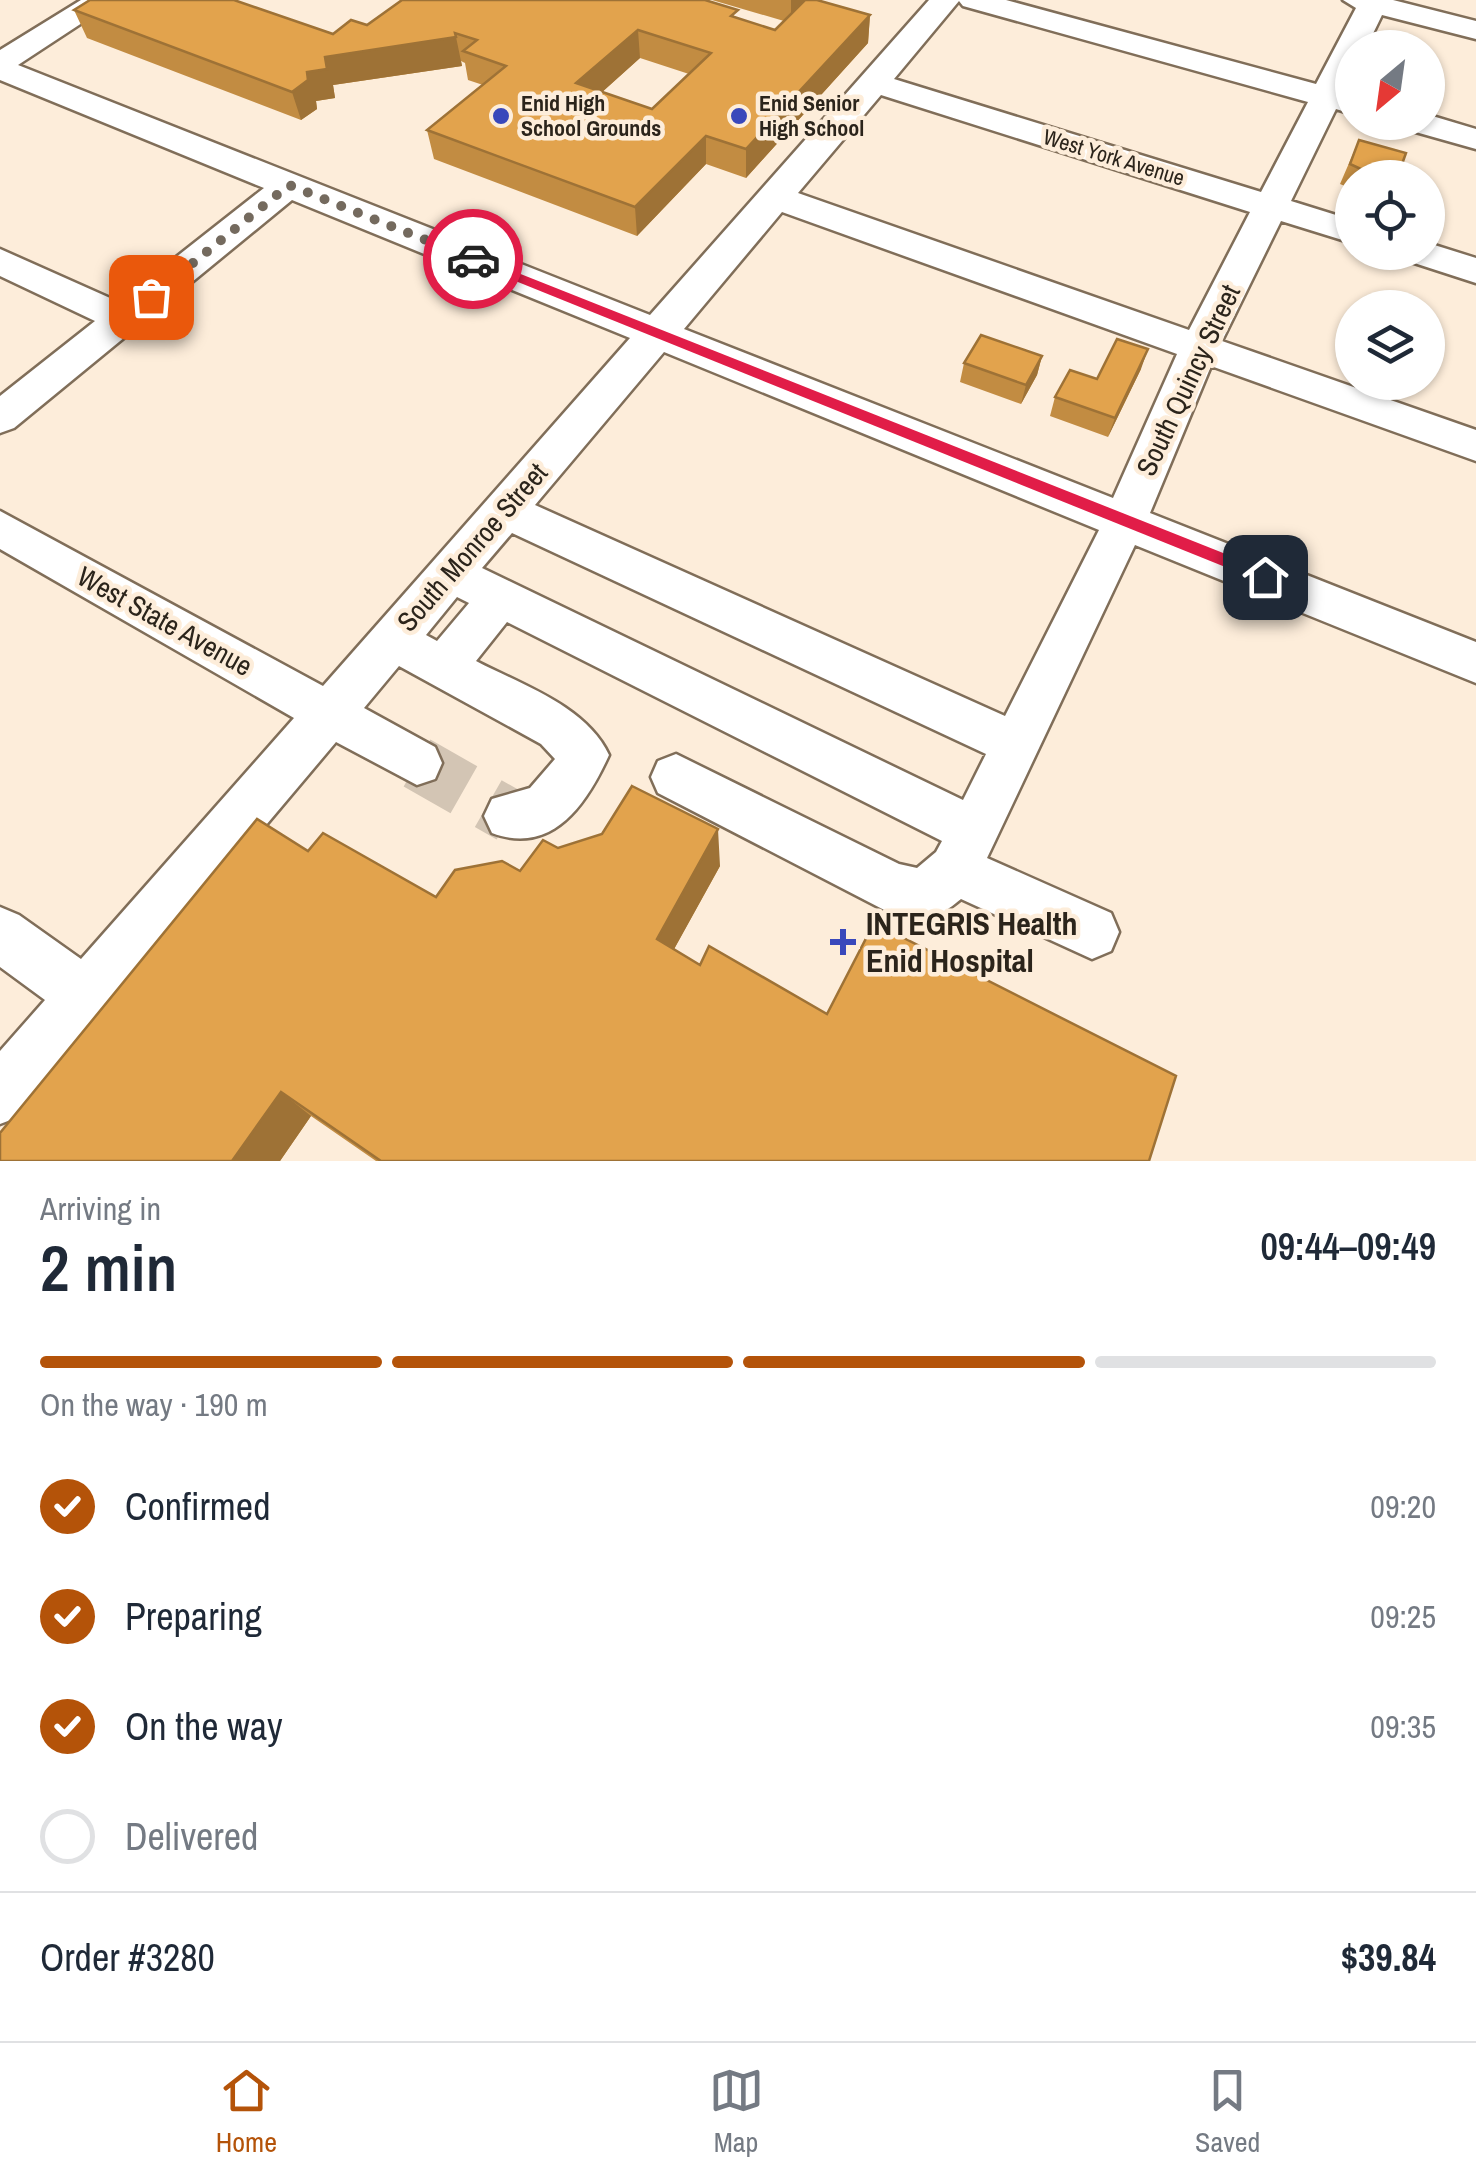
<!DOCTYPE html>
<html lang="en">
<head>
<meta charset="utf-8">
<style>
	body { margin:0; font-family:"Archivo Narrow",sans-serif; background:#f6f6f7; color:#1f2937; height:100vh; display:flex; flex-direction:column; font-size:38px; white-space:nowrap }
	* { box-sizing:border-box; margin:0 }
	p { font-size:32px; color:#747a83 }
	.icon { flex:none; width:55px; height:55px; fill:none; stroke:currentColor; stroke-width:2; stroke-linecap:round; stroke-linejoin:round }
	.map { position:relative; height:1161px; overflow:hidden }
	.details { display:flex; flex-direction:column; background:#fff; flex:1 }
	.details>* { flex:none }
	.needle { width:65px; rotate:209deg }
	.controls { position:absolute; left:1335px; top:30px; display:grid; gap:20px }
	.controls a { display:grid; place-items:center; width:110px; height:110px; border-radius:50%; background:#fff; box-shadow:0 2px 8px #0004; font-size:50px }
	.pin { position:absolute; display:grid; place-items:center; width:85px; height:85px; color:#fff; margin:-42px; border-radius:20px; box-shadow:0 5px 15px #0006 }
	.courier { position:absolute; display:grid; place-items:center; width:100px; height:100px; margin:-50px; border:8px solid #e11d48; border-radius:50%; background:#fff; color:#222; box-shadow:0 2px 12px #0007 }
	.head em { font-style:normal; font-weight:600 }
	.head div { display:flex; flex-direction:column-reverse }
	.head { display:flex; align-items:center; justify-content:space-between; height:170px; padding:0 40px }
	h1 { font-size:65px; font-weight:600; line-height:75px }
	.bar { display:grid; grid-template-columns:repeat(4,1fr); gap:15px 10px; align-content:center; height:120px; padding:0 40px }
	.bar i { height:12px; border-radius:8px; background:#e0e1e3 }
	.bar .current { background:#b45309 }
	.bar p { grid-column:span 4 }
	.line { display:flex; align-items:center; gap:25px; padding:0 40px; border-top:2px solid #e0e1e3 }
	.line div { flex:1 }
	ol { padding:0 40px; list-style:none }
	li { display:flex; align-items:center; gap:30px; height:110px }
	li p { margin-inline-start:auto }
	li .icon { padding:10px; border-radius:50%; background:#b45309; color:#fff; stroke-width:4 }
	li:last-child { color:#747a83 }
	li i { width:55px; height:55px; border:5px solid #e0e1e3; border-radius:50% }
	.menu { display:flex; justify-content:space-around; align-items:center; height:140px; border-top:2px solid #e0e1e3; background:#fff; font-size:28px; color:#747a83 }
	.menu a { display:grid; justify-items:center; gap:5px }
	.menu .current { color:#b45309 }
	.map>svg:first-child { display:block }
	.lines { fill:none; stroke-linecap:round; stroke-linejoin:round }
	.minor-tunnel { stroke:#d3c5b4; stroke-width:54; stroke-dasharray:54 28; stroke-linecap:butt }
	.minor-casing { stroke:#806e59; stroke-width:5 }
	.minor { fill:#fff; fill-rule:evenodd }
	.wall { fill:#c28c42; fill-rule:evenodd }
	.shaded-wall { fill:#9e7236 }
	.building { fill:#e2a34d; stroke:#9e7236; stroke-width:2.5; fill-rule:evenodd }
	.route { fill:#e11d48 }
	.done { stroke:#746a5e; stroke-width:10; stroke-dasharray:0 18 }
	.poi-dot { fill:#3948bb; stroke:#fdedda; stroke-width:4 }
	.labels { text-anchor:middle; stroke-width:9; stroke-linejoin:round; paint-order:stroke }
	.far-poi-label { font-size:22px; font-weight:bold; fill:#2b241b; stroke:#fdedda; text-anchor:start }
	.far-street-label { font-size:22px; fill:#2b241b; stroke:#fdedda }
	.street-label { font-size:28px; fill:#2b241b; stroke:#fdedda }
	.near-poi-label { font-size:32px; font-weight:bold; fill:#2b241b; stroke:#fdedda; text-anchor:start }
</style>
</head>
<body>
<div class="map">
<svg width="1476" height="1161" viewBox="0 0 1476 1161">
	<rect width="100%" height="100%" fill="#fdedda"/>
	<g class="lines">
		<path class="minor-tunnel" d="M417 763 510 816"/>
		<g class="minor-casing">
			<path id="minor" d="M81 0H117L18 65 650 315 929 0H1006L1316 84 1356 8 1343 0H1393L1476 21V39L1382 15 1366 48H1352V75L1344 92 1352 94V114L1336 109 1291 201 1352 220V243L1281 221 1222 341 1476 430V461L1211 366 1150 513 1476 642V683L1135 545 987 858 1111 913 1119 932 1111 951 1092 959 961 899C933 922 926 921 892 914L658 793 651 777 658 761 676 754 899 864 917 868 936 852 942 841 507 622 476 661C522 685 586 706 609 755 587 803 553 856 492 833L484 816 492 799 530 788 555 759 541 744 399 666 364 708 435 747 442 763 435 779 417 785 336 742 21 1116 0 1124V1051L45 1000 0 967V907L19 915 81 959 294 718 0 549V511L323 686 630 338 292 200 14 428 0 433V396L95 321 0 276V249L119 302 264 188 0 80V50ZM959 1 963 6 1308 102 1261 192 894 79ZM881 95 1250 212 1189 330 798 193ZM782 212 1177 354 1113 498 684 329ZM664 352 1099 530 1005 716 535 505ZM512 533 986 754 963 800 482 568ZM457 597 469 603 437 641 426 635Z
				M1429 115 1476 129V149L1405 129 1401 122H1428Z
				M1428 243 1476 258V283L1405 260 1400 252H1428Z"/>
		</g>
		<use href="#minor" class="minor"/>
	</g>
	<path class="wall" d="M712 0H817L870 15 868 43 746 178 706 164 637 236 434 159 427 130 483 85 468 80 465 63 461 61 462 66 333 85 335 98 316 101 317 109 301 120 87 38 74 10 333 34 367 25 738 18 775 30 784 21ZM640 58 689 74 652 109 602 92Z
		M1359 140 1397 178H1352V189L1340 184Z
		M1042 356 1037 375 1021 404 960 382 964 363Z
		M1141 369 1108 437 1050 416 1055 397 1097 379Z
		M558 848 720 866 674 949 700 965 827 1014 1149 1161H376L311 1116 280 1161H0L308 851 436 897 520 871Z"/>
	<path class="shaded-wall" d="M791 0H814L791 23Z
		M870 15 868 43 746 178V149Z
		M638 30 640 58 580 112 576 83Z
		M456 37 462 66 333 85 335 98 316 101 317 109 301 120 292 92 307 72 325 57Z
		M706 136V164L637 236 635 207Z
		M1148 349 1141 369 1108 437 1115 418Z
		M1042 356 1037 375 1021 404 1026 385Z
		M718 829 720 866 662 971 657 939Z
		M281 1092 311 1116 280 1161H232Z"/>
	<path class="building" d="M90 0H234L333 34 351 20 367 25 402 0H705L738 10 731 16 775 30 805 0H817L870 15 746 149 706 136 635 207 427 130 506 66 463 51 477 40 455 33 456 37 325 57 327 69 307 72 308 80 292 92 74 10ZM638 30 711 53 652 109 576 83Z
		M1359 140 1406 153 1397 178 1386 175 1385 178H1380L1350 164Z
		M981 335 1042 356 1026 385 964 363Z
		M1117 339 1148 349 1115 418 1055 397 1070 370 1097 379Z
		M632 786 718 829 657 939 700 965 709 946 827 1014 874 923 1176 1076 1149 1161H381L281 1092 232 1161H0V1133L257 819 308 851 323 833 436 897 455 870 502 861 520 871 543 840 558 848 602 834Z"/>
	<path class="route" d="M473 255 1271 572 1273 577 1265 583 1260 581 468 262 466 259Z"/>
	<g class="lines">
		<path class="done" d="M151 297 289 185 473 259"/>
	</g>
	<g class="poi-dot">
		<circle cx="501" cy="116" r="10"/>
		<circle cx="739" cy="116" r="10"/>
		<path d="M838 927h10v10h10v10h-10v10h-10v-10h-10v-10h10z"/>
	</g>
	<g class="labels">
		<g class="far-poi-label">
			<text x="521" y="111">Enid High<tspan x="521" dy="25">School Grounds</tspan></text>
			<text x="759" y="111">Enid Senior<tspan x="759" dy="25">High School</tspan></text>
		</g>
		<g class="far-street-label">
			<text transform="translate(1114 157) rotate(17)" y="8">West York Avenue</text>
		</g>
		<g class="street-label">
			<text transform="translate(1188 380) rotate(-65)" y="10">South Quincy Street</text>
			<text transform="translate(472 547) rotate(-49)" y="10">South Monroe Street</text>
			<text transform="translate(165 621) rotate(29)" y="10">West State Avenue</text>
		</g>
		<g class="near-poi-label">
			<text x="866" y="935">INTEGRIS Health<tspan x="866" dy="37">Enid Hospital</tspan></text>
		</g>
	</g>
</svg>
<div class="controls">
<a><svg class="needle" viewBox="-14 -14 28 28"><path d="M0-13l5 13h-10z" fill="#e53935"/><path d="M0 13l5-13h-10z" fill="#747a83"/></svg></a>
<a><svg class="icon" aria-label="locate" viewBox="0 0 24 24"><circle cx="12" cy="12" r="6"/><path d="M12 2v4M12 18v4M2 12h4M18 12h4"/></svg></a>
<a><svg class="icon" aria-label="layers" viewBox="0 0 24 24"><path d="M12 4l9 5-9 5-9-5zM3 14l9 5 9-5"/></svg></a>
</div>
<div class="pin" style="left:151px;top:297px;background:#ea580c"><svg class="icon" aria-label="bag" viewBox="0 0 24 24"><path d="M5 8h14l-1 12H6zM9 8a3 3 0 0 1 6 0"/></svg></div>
<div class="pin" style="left:1265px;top:577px;background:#1f2937"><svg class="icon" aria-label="home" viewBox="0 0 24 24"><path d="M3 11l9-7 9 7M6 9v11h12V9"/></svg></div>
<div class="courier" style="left:473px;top:259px"><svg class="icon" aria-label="car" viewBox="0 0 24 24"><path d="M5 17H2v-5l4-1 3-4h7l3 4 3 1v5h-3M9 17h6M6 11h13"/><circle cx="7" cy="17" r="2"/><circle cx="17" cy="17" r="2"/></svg></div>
</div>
<section class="details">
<div class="head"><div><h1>2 min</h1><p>Arriving in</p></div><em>09:44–09:49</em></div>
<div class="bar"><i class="current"></i><i class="current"></i><i class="current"></i><i></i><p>On the way · 190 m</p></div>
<ol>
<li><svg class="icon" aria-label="check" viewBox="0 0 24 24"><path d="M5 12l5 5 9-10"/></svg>Confirmed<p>09:20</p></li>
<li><svg class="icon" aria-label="check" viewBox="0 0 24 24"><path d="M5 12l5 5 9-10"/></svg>Preparing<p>09:25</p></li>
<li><svg class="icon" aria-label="check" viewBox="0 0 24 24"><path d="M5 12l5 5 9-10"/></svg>On the way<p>09:35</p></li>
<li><i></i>Delivered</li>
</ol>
<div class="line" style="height:130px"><div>Order #3280</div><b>$39.84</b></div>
</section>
<nav class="menu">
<a class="current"><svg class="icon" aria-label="home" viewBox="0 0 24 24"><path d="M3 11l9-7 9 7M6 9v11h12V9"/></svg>Home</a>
<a><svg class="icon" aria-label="map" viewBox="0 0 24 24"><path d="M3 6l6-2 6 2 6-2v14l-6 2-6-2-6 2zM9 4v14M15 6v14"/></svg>Map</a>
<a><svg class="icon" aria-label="saved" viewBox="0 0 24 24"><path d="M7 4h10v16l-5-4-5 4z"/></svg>Saved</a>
</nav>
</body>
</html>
